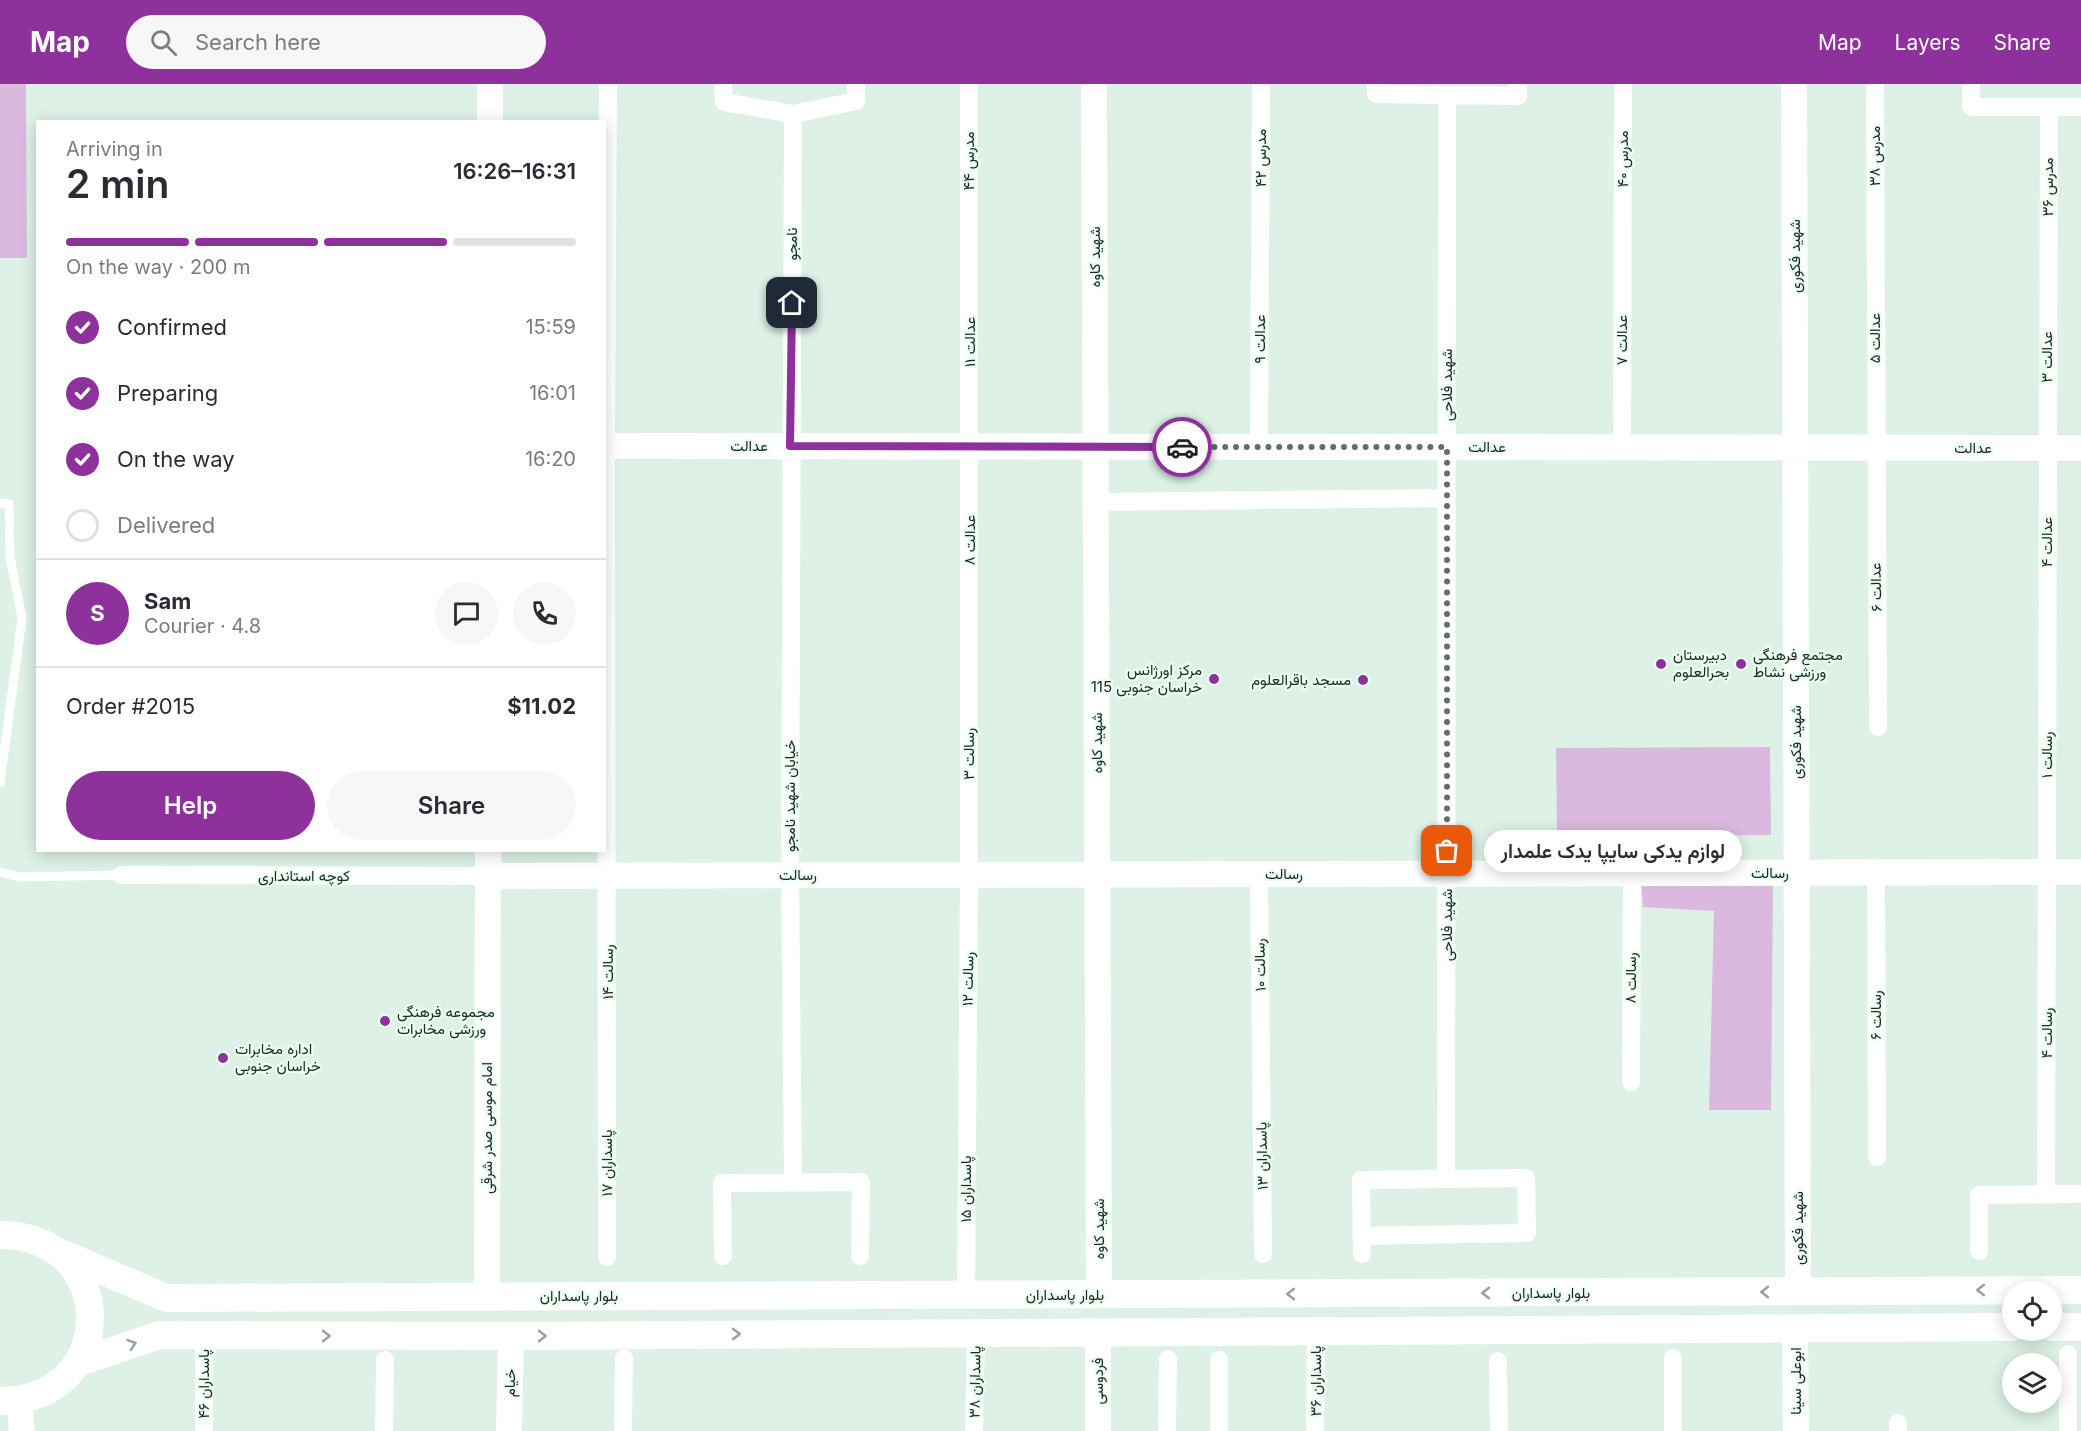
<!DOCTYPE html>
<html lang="en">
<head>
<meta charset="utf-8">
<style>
	body { margin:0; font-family:Inter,Vazirmatn,sans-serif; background:#f7f7f7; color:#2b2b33; height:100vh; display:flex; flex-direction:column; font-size:22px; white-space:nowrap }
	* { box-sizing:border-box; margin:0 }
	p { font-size:20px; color:#7c7c81 }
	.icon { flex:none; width:33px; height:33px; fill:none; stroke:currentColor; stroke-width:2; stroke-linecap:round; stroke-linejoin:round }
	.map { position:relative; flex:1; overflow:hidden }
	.sheet { position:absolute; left:36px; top:36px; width:570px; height:732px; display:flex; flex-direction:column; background:#fff; border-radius:0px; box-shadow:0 3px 15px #0003 }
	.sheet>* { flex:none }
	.tools { position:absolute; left:2002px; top:1197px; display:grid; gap:12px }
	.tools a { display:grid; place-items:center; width:60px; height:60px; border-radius:50%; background:#fff; box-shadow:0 3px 15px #0003; font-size:30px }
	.pin { position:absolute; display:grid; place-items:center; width:51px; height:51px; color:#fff; margin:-26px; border-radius:12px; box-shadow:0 3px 9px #0006 }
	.courier { position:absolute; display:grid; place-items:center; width:60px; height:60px; margin:-30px; border:4px solid #8e319c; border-radius:50%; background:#fff; color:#222; box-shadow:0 2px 8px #0007 }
	.bubble { position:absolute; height:42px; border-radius:21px; background:#fff; box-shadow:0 3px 15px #0003; font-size:20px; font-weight:600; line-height:42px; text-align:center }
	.summary em { font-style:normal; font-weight:600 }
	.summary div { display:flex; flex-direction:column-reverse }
	.summary { display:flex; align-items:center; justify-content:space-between; height:102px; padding:0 30px }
	h1 { font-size:39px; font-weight:600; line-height:45px }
	.bar { display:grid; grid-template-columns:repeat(4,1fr); gap:9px 6px; align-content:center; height:72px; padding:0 30px }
	.bar i { height:8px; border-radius:4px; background:#e1e1e2 }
	.bar .on { background:#8e319c }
	.bar p { grid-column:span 4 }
	.line { display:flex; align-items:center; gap:15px; padding:0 30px; border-top:2px solid #e1e1e2 }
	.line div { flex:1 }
	.round { display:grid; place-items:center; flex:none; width:63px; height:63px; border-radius:32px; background:#f7f7f7 }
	ol { padding:0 30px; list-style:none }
	li { display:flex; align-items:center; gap:18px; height:66px }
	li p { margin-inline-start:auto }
	li .icon { padding:6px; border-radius:50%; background:#8e319c; color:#fff; stroke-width:4 }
	li:last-child { color:#7c7c81 }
	li i { width:33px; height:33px; border:3px solid #e1e1e2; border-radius:50% }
	.button { display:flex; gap:12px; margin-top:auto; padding:12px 30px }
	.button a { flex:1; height:69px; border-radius:36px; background:#8e319c; color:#fff; font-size:24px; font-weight:600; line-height:69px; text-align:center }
	.button a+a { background:#f7f7f7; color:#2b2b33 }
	header { display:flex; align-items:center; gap:36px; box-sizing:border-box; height:84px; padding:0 30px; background:#8e319c; color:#fff }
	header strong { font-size:28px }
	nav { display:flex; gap:33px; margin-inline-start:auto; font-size:21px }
	.search { width:420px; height:54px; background:#f7f7f7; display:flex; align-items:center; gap:15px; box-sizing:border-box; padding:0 21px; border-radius:33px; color:#7c7c81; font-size:22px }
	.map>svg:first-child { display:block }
	.green { fill:#dbb9df }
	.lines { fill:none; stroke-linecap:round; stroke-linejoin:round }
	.lane { stroke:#fff; stroke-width:9 }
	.street { stroke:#fff; stroke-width:18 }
	.secondary { stroke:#fff; stroke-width:26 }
	.primary { stroke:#fff; stroke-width:28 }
	.oneway { stroke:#9b9e9c }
	.done { stroke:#636e68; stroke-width:6; stroke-dasharray:0 10.8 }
	.route { stroke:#8e319c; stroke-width:8 }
	.poi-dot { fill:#8e319c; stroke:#eafef3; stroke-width:2 }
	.labels { text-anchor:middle; stroke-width:4.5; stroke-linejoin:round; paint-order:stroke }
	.street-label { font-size:15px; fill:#212824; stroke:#eafef3 }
	.poi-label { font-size:15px; fill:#212824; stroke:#eafef3; text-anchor:start }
</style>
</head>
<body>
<header>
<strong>Map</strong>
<div class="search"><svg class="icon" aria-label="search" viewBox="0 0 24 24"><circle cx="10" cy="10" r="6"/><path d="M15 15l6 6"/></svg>Search here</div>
<nav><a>Map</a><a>Layers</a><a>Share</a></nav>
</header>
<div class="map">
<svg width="2081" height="1347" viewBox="0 0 2081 1347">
	<rect width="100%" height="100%" fill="#ddf1e6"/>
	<path class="green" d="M0 0H26L27 174H0Z
		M1770 663 1771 751 1557 753 1556 664Z
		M1641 795 1773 799 1771 1026H1709L1714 827 1643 823Z"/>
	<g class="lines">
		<path class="lane" d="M0 419 9 420 10 473 22 534 0 699
			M0 788 20 793 121 791"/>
		<path class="street" d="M723 0 724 18 793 30 856 17V0
			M1376 0V10L1518 12V0
			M1875 0 1878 643
			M1971 0V23H2081
			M1259 363 1261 0
			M1622 363 1623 0
			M1096 418 1447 414
			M1876 789 1877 1073
			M1259 790 1263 1170
			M121 791 488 792
			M1631 998 1632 789
			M1446 1094 1447 12
			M793 1098 790 791 793 30
			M2046 1111 2049 23
			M1361 1152 1527 1149 1526 1094 1361 1096 1362 1170
			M1979 1167V1111L2081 1110
			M723 1172 722 1099 861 1098 860 1172
			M607 1173 606 362 608 0
			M966 1211 969 791V0
			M1498 1277 1499 1347
			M1898 1339V1347
			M204 1347V1252
			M384 1347 385 1276
			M623 1347 624 1274
			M974 1347 976 1248
			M1167 1347 1168 1275
			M1219 1347V1276
			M1315 1347 1316 1248
			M1673 1347V1274
			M2068 1347V1270"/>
		<path class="secondary" d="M1094 0 1099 1210
			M1794 0 1798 1208
			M490 38V0
			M604 362 2081 364
			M488 792 2081 788
			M487 1213 488 766
			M1795 1246 1796 1347
			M1098 1248V1347
			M19 1317 22 1347
			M509 1347 511 1252"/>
		<path class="primary" d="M0 1151C120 1151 120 1317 0 1317
			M59 1168 166 1214 2081 1206
			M2052 1243H2081
			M77 1279 159 1251 511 1252 2013 1243"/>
	</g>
	<defs><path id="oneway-chevron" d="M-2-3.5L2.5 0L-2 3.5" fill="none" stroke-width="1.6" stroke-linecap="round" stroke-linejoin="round" transform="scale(1.5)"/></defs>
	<g class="oneway">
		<use href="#oneway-chevron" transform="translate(1981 1206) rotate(180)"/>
		<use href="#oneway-chevron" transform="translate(1765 1208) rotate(180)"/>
		<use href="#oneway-chevron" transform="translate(1486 1209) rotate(180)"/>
		<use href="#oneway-chevron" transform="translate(1291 1210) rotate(180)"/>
		<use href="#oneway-chevron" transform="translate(736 1250)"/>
		<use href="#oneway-chevron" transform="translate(326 1252)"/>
		<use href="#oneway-chevron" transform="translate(542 1252)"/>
		<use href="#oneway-chevron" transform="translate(132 1260) rotate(-19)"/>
	</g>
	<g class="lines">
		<path class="done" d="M1182 363H1447V767"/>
		<path class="route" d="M792 219 790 362 1182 363"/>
	</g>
	<g class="poi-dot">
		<circle cx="1661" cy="580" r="6"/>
		<circle cx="1741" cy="580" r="6"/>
		<circle cx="1214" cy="595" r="6"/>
		<circle cx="1363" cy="596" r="6"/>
		<circle cx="385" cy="937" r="6"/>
		<circle cx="223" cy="974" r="6"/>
	</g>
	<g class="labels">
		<g class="street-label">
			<text transform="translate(1875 72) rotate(-90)" y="5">مدرس ۳۸</text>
			<text transform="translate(1261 74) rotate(-90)" y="5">مدرس ۴۲</text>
			<text transform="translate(1623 75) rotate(-90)" y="5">مدرس ۴۰</text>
			<text transform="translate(969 77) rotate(-90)" y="5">مدرس ۴۴</text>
			<text transform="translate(2048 103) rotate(-90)" y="5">مدرس ۳۶</text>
			<text transform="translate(792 160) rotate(-90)" y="5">نامجو</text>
			<text transform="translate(1795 172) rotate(-90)" y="5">شهید فکوری</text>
			<text transform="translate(1095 173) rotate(-90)" y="5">شهید کاوه</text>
			<text transform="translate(1875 254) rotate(-90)" y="5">عدالت ۵</text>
			<text transform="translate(1260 255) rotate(-90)" y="5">عدالت ۹</text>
			<text transform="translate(1622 256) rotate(-90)" y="5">عدالت ۷</text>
			<text transform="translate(970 258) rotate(-90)" y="5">عدالت ۱۱</text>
			<text transform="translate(2047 273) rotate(-90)" y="5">عدالت ۳</text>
			<text transform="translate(1447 301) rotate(-90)" y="5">شهید فلاحی</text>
			<text x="749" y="367">عدالت</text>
			<text x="1487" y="368">عدالت</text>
			<text x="1973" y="369">عدالت</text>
			<text transform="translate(970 456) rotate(-90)" y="5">عدالت ۸</text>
			<text transform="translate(2047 458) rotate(-90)" y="5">عدالت ۴</text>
			<text transform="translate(1876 503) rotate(-91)" y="5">عدالت ۶</text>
			<text transform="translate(1796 658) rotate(-90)" y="5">شهید فکوری</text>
			<text transform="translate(1097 659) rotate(-90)" y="5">شهید کاوه</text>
			<text transform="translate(969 670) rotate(-90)" y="5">رسالت ۳</text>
			<text transform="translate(2047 671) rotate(-90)" y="5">رسالت ۱</text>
			<text transform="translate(790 712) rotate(-90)" y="5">خیابان شهید نامجو</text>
			<text x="1770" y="794">رسالت</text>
			<text x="1284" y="795">رسالت</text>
			<text x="798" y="796">رسالت</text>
			<text x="304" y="797">کوچه استانداری</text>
			<text transform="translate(1447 841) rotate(-90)" y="5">شهید فلاحی</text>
			<text transform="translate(1260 881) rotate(-91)" y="5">رسالت ۱۰</text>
			<text transform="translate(608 888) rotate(-90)" y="5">رسالت ۱۴</text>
			<text transform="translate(1631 894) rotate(-90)" y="5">رسالت ۸</text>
			<text transform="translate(968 895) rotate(-89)" y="5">رسالت ۱۲</text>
			<text transform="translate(1876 931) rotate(-90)" y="5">رسالت ۶</text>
			<text transform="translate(2047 949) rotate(-90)" y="5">رسالت ۴</text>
			<text transform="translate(487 1044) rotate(-90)" y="5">امام موسی صدر شرقی</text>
			<text transform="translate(1262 1072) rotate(-91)" y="5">پاسداران ۱۳</text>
			<text transform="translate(607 1079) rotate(-90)" y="5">پاسداران ۱۷</text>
			<text transform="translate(966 1105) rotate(-90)" y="5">پاسداران ۱۵</text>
			<text transform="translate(1798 1144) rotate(-90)" y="5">شهید فکوری</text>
			<text transform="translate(1099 1145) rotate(-90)" y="5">شهید کاوه</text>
			<text x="1551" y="1214">بلوار پاسداران</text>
			<text x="1065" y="1216">بلوار پاسداران</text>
			<text x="579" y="1217">بلوار پاسداران</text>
			<text transform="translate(1098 1297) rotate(-90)" y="5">فردوسی</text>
			<text transform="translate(1316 1297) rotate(-90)" y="5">پاسداران ۳۶</text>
			<text transform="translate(1796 1297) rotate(-90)" y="5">ابوعلی سینا</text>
			<text transform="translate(975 1298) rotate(-89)" y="5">پاسداران ۳۸</text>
			<text transform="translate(510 1299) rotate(-89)" y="5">خیام</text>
			<text transform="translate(204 1300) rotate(-90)" y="5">پاسداران ۴۶</text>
		</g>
		<g class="poi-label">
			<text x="1673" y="576">دبیرستان<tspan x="1673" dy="17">بحرالعلوم</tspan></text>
			<text x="1753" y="576">مجتمع فرهنگی<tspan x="1753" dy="17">ورزشی نشاط</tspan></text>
			<text x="1202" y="591" text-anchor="end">مرکز اورژانس<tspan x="1202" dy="17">115 خراسان جنوبی</tspan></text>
			<text x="1351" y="601" text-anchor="end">مسجد باقرالعلوم</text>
			<text x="397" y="933">مجموعه فرهنگی<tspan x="397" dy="17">ورزشی مخابرات</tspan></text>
			<text x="235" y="970">اداره مخابرات<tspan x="235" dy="17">خراسان جنوبی</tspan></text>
		</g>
	</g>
</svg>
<div class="tools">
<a><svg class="icon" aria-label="locate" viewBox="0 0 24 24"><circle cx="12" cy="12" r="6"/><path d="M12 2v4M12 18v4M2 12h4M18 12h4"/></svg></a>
<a><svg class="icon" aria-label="layers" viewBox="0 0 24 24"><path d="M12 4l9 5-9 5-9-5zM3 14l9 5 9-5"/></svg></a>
</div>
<div class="pin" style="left:1447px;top:767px;background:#ea580c"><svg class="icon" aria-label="bag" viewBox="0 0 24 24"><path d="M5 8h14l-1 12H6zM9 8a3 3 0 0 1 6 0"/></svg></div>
<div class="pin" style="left:792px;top:219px;background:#1f2937"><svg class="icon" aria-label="home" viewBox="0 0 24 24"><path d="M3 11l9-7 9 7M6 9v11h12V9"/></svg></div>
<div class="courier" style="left:1182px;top:363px"><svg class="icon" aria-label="car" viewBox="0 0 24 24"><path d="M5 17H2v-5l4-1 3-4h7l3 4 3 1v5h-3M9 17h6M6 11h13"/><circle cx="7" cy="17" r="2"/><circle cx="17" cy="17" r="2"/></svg></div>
<div class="bubble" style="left:1484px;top:746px;width:258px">لوازم یدکی سایپا یدک علمدار</div>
<section class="sheet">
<div class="summary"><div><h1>2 min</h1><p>Arriving in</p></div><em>16:26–16:31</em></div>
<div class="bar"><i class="on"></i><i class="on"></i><i class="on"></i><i></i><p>On the way · 200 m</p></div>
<ol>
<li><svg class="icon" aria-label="check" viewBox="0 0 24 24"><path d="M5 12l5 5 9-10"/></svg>Confirmed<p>15:59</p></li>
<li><svg class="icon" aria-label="check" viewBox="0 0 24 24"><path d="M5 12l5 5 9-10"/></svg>Preparing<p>16:01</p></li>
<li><svg class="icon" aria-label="check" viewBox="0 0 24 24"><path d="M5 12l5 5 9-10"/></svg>On the way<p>16:20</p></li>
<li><i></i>Delivered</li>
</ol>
<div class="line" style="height:108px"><b class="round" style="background:#8e319c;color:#fff">S</b><div><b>Sam</b><p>Courier · 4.8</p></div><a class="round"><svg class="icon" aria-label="chat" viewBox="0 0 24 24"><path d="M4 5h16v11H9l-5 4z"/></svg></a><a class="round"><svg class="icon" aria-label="phone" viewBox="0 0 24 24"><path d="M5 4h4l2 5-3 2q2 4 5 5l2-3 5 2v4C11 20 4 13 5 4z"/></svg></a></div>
<div class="line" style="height:78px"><div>Order #2015</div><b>$11.02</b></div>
<div class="button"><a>Help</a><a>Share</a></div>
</section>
</div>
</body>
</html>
